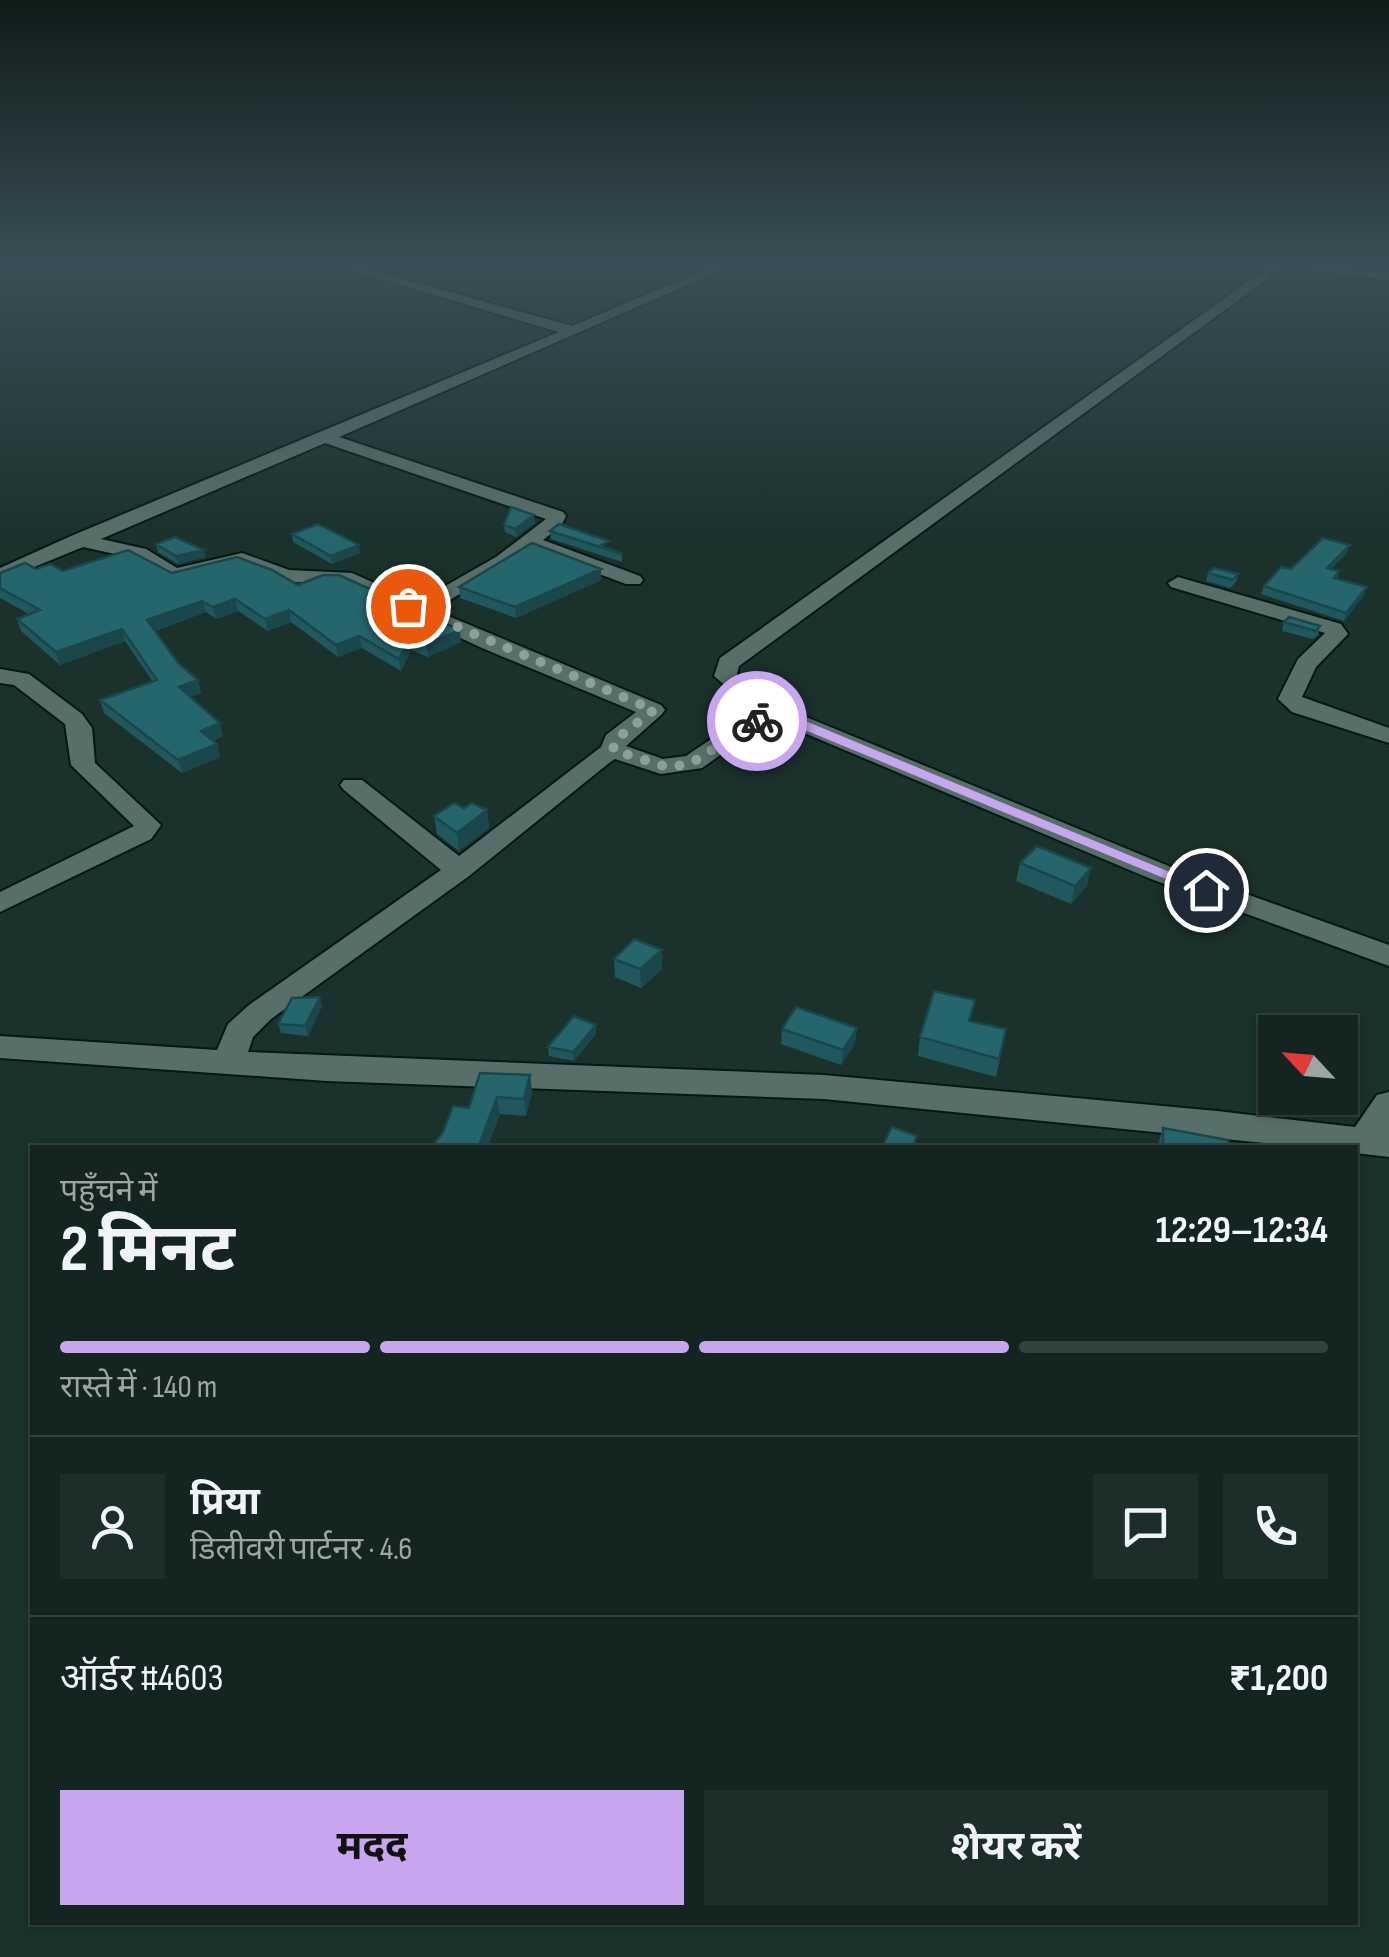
<!DOCTYPE html>
<html lang="hi">
<head>
<meta charset="utf-8">
<style>
	body { margin:0; font-family:"Sofia Sans Condensed","Noto Sans Devanagari",sans-serif; background:#1d2d2a; color:#f1f3f6; height:100vh; display:flex; flex-direction:column; font-size:38px; white-space:nowrap }
	* { box-sizing:border-box; margin:0 }
	p { font-size:32px; color:#9da5a5 }
	.icon { flex:none; width:55px; height:55px; fill:none; stroke:currentColor; stroke-width:2; stroke-linecap:round; stroke-linejoin:round }
	.map { position:relative; flex:1; overflow:hidden }
	.side { position:absolute; left:30px; top:1145px; width:1328px; height:780px; display:flex; flex-direction:column; background:#142521; border-radius:0px; box-shadow:0 2px 8px #0004,0 0 0 2px #33423f }
	.side>* { flex:none }
	.needle { width:65px; rotate:296deg }
	.buttons { position:absolute; left:1258px; top:1015px; display:grid; gap:20px }
	.buttons a { display:grid; place-items:center; width:100px; height:100px; border-radius:0px; background:#142521; box-shadow:0 2px 8px #0004,0 0 0 2px #33423f; font-size:50px }
	.pin { position:absolute; display:grid; place-items:center; width:85px; height:85px; color:#fff; margin:-42px; border:5px solid #fff; border-radius:50%; box-shadow:0 2px 10px #0007 }
	.courier { position:absolute; display:grid; place-items:center; width:100px; height:100px; margin:-50px; border:8px solid #c7a6ef; border-radius:50%; background:#fff; color:#222; box-shadow:0 2px 12px #0007 }
	.summary em { font-style:normal; font-weight:700 }
	.summary div { display:flex; flex-direction:column-reverse }
	.summary { display:flex; align-items:center; justify-content:space-between; height:170px; padding:0 30px }
	h1 { font-size:65px; font-weight:700; line-height:75px }
	.bar { display:grid; grid-template-columns:repeat(4,1fr); gap:15px 10px; align-content:center; height:120px; padding:0 30px }
	.bar i { height:12px; border-radius:8px; background:#33423f }
	.bar .selected { background:#c7a6ef }
	.bar p { grid-column:span 4 }
	.line { display:flex; align-items:center; gap:25px; padding:0 30px; border-top:2px solid #33423f }
	.line div { flex:1 }
	.round { display:grid; place-items:center; flex:none; width:105px; height:105px; border-radius:0px; background:#1d2d2a }
	.cta { display:flex; gap:20px; margin-top:auto; padding:20px 30px }
	.cta a { flex:1; height:115px; border-radius:0px; background:#c7a6ef; color:#111; font-size:40px; font-weight:700; line-height:115px; text-align:center }
	.cta a+a { background:#1d2d2a; color:#f1f3f6 }
	.map>svg:first-child { display:block }
	.lines { fill:none; stroke-linecap:round; stroke-linejoin:round }
	.minor-casing { stroke:#041814; stroke-width:4 }
	.minor { fill:#586f69; fill-rule:evenodd }
	.wall { fill:#20585e }
	.shaded-wall { fill:#1a474c }
	.building { fill:#25666d; stroke:#1a474c; stroke-width:2.5 }
	.route { fill:#c7a6ef }
	.done { stroke:#8e9e9a; stroke-width:10; stroke-dasharray:0 18 }
</style>
</head>
<body>
<div class="map">
<svg width="1389" height="1957" viewBox="0 0 1389 1957">
	<rect width="100%" height="100%" fill="#1b312c"/>
	<g class="lines">
		<g class="minor-casing">
			<path id="minor" d="M336 266H357L572 326 713 266H731L339 437 563 512 566 516 561 526 543 540 640 576 643 580 640 584H626L532 549 434 610 661 705 665 710 661 715 626 746 663 759 686 756 754 710 714 676 720 658 1270 266H1285L739 666 737 674 777 705 1171 867 1389 945V966L1151 879 771 719 702 768 661 774 615 759 609 763 469 876 271 1019 253 1037 248 1052 824 1075 1217 1111 1355 1127 1377 1095 1389 1092V1157L1355 1153V1148H1314L824 1099 327 1081 0 1058V1036L217 1050 228 1024 249 1005 441 870 344 790 340 785 344 780H362L459 856 601 747 606 735 636 712 482 648 342 583 286 582 240 565 174 581 133 558 83 547 0 581V568L71 536 559 332ZM325 443 546 519 496 557 417 602 352 573 289 570 242 553 177 568 146 549 101 539Z
				M1296 266 1389 272V280L1302 270Z
				M1178 577 1341 624 1348 634 1316 667 1302 697 1389 728V743L1292 712 1278 699 1298 659 1325 633 1171 587 1168 583Z
				M0 669 29 674 82 714 92 728 95 763 161 825 151 839 0 912V892L134 826 71 765 65 724 14 685 0 683Z"/>
		</g>
		<use href="#minor" class="minor"/>
	</g>
	<path class="wall" d="M535 523 516 537 505 532 504 525Z
		M550 531 609 549 622 554V562L551 539Z
		M292 534 360 553 332 564 293 542Z
		M156 544 206 557 178 564 158 552Z
		M1347 553 1331 569 1339 571 1337 579 1364 595 1344 621 1261 594 1264 586 1291 569Z
		M36 569 172 573 298 585 461 642 428 657 411 650 401 671 362 648 338 657 291 622 268 631 238 611 216 619 206 612 155 631 178 663 198 680 201 693 190 696 223 736 212 741 217 744 220 757 182 773 104 713 100 700 153 682 125 641 60 665 21 631 17 619 29 614 0 598V573Z
		M1208 573 1238 574 1236 582 1230 588 1206 581Z
		M601 580 516 618 460 598 459 587Z
		M1284 622 1320 626 1318 635 1313 639 1282 631Z
		M464 808 487 810 489 828 459 851 437 834 434 816Z
		M1020 863 1087 886 1071 904 1016 881Z
		M662 950V969L641 988 615 977 614 959Z
		M322 1006 308 1036 281 1033 278 1024Z
		M971 1021 1006 1029 996 1077 918 1056 920 1037Z
		M857 1028 855 1043 841 1065 781 1044 782 1029Z
		M596 1034 574 1061 549 1056 548 1047Z
		M530 1075 532 1092 526 1116 500 1114 487 1148H431L469 1108Z
		M1163 1128 1228 1148H1157Z"/>
	<path class="shaded-wall" d="M534 515 535 523 516 537 515 529Z
		M359 545 360 553 332 564 331 556Z
		M1350 545 1347 553 1324 576 1327 568Z
		M204 550 206 557 178 564 176 556Z
		M601 569V580L516 618 515 607Z
		M1367 587 1364 595 1344 621 1346 613Z
		M235 599 238 611 216 619 213 607Z
		M202 601 206 612 151 632 147 620Z
		M289 610 291 622 268 631 265 619Z
		M122 629 125 641 60 665 56 652Z
		M460 630 461 642 428 657 426 645Z
		M359 636 362 648 338 657 336 645Z
		M409 638 411 650 401 671 399 659Z
		M198 680 201 693 183 699 179 687Z
		M220 723 223 736 204 744 201 731Z
		M217 744 220 757 182 773 178 760Z
		M487 810 489 828 459 851 457 833Z
		M1091 868 1087 886 1071 904 1075 886Z
		M662 950V969L641 988 640 969Z
		M320 997 322 1006 308 1036 305 1026Z
		M596 1025V1034L574 1061 573 1052Z
		M857 1028 855 1043 841 1065 843 1050Z
		M530 1075 532 1092 526 1116 524 1099Z
		M497 1097 500 1114 487 1148H478Z"/>
	<path class="building" d="M511 507 534 515 515 529 504 525Z
		M318 524 359 545 331 556 292 534Z
		M559 524 609 541 600 546 622 554 550 531Z
		M175 537 204 550 176 556 156 544Z
		M1323 538 1350 545 1327 568 1339 571 1334 578 1367 587 1346 613 1264 586 1281 567 1291 569Z
		M532 543 601 569 515 607 459 587Z
		M128 550 172 573 237 557 272 570 298 585 323 575H339L460 630 426 645 409 638 399 659 359 636 336 645 289 610 265 619 235 599 213 607 202 601 147 620 178 663 198 680 179 687 220 723 201 731 217 744 178 760 100 700 157 680 122 629 56 652 17 619 40 610 0 588V573L25 563 36 569 50 564 63 571Z
		M1214 568 1238 574 1233 580 1208 573Z
		M1289 617 1320 626 1316 631 1284 622Z
		M454 803 464 808 472 803 487 810 457 833 434 816Z
		M1037 846 1091 868 1075 886 1020 863Z
		M634 939 662 950 640 969 614 959Z
		M934 991 975 1000 969 1021 1006 1029 999 1059 920 1037Z
		M320 997 305 1026 278 1024 292 998Z
		M796 1007 857 1028 843 1050 782 1029Z
		M574 1016 596 1025 573 1052 548 1047Z
		M480 1073 530 1075 524 1099 497 1097 478 1148H431L443 1132 453 1106 469 1108Z
		M892 1127 917 1136 912 1148 882 1147Z
		M1163 1128 1228 1140V1148H1163Z"/>
	<linearGradient id="sky" x2="0" y2="1"><stop stop-color="#0f1b18"/><stop offset="0.49" stop-color="#394e56"/><stop offset="1" stop-color="#394e56" stop-opacity="0"/></linearGradient>
	<rect width="1389" height="540" fill="url(#sky)"/>
	<path class="route" d="M765 708H774L1213 890 1200 893 771 716 761 723H752V718Z"/>
	<g class="lines">
		<path class="done" d="M408 606 654 710 615 740 613 750 670 768 693 762 757 721"/>
	</g>
</svg>
<div class="buttons">
<a><svg class="needle" viewBox="-14 -14 28 28"><path d="M0-13l5 13h-10z" fill="#e53935"/><path d="M0 13l5-13h-10z" fill="#9da5a5"/></svg></a>
</div>
<div class="pin" style="left:408px;top:606px;background:#ea580c"><svg class="icon" aria-label="bag" viewBox="0 0 24 24"><path d="M5 8h14l-1 12H6zM9 8a3 3 0 0 1 6 0"/></svg></div>
<div class="pin" style="left:1206px;top:890px;background:#1f2937"><svg class="icon" aria-label="home" viewBox="0 0 24 24"><path d="M3 11l9-7 9 7M6 9v11h12V9"/></svg></div>
<div class="courier" style="left:757px;top:721px"><svg class="icon" aria-label="bike" viewBox="0 0 24 24"><circle cx="6" cy="16" r="4"/><circle cx="18" cy="16" r="4"/><path d="M6 16l4-8h5l3 8M10 8l3 8H6M13 5h3"/></svg></div>
<section class="side">
<div class="summary"><div><h1>2 मिनट</h1><p>पहुँचने में</p></div><em>12:29–12:34</em></div>
<div class="bar"><i class="selected"></i><i class="selected"></i><i class="selected"></i><i></i><p>रास्ते में · 140 m</p></div>
<div class="line" style="height:180px"><a class="round"><svg class="icon" aria-label="person" viewBox="0 0 24 24"><circle cx="12" cy="8" r="4"/><path d="M4 21q1-7 8-7t8 7"/></svg></a><div><b>प्रिया</b><p>डिलीवरी पार्टनर · 4.6</p></div><a class="round"><svg class="icon" aria-label="chat" viewBox="0 0 24 24"><path d="M4 5h16v11H9l-5 4z"/></svg></a><a class="round"><svg class="icon" aria-label="phone" viewBox="0 0 24 24"><path d="M5 4h4l2 5-3 2q2 4 5 5l2-3 5 2v4C11 20 4 13 5 4z"/></svg></a></div>
<div class="line" style="height:130px"><div>ऑर्डर #4603</div><b>₹1,200</b></div>
<div class="cta"><a>मदद</a><a>शेयर करें</a></div>
</section>
</div>
</body>
</html>
